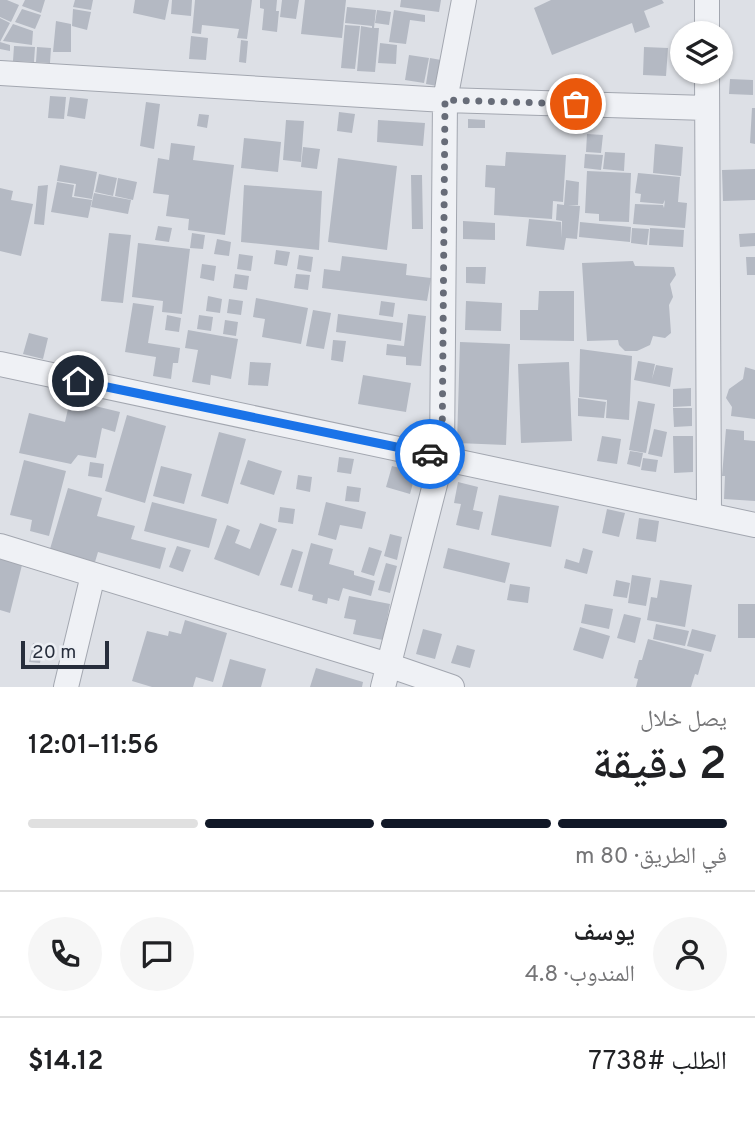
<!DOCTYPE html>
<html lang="ar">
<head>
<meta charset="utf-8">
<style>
	body { margin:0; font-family:Overpass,"Noto Naskh Arabic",sans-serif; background:#f6f6f6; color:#202124; direction:rtl; height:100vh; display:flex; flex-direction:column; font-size:26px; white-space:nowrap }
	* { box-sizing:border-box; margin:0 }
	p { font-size:23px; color:#757577 }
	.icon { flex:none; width:38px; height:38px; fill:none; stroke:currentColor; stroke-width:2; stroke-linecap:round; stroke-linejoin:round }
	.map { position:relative; height:687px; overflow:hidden; direction:ltr }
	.side { display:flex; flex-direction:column; background:#fff; flex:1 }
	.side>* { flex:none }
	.tools { position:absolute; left:670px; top:21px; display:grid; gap:14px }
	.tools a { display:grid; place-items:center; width:63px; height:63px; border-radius:50%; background:#fff; box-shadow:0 2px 5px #0004; font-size:35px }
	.scale { position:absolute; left:21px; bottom:18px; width:88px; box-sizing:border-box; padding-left:7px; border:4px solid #272e3c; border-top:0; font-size:19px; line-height:24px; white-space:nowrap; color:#272e3c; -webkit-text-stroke:5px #eceff4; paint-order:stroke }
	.pin { position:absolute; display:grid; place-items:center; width:60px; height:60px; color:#fff; margin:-30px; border:4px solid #fff; border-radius:50%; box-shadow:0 2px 7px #0007 }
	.courier { position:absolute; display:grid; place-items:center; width:70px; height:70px; margin:-35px; border:5px solid #1a73e8; border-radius:50%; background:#fff; color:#222; box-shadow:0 2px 9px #0007 }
	.summary em { font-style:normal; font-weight:600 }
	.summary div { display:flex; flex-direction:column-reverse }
	.summary { display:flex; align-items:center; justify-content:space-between; height:119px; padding:0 28px }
	h1 { font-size:46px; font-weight:600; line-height:52px }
	.bar { display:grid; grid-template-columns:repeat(4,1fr); gap:10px 7px; align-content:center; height:84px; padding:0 28px }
	.bar i { height:9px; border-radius:5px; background:#e0e0e0 }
	.bar .active { background:#111827 }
	.bar p { grid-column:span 4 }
	.line { display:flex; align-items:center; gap:18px; padding:0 28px; border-top:2px solid #e0e0e0 }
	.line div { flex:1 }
	.round { display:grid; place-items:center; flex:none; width:74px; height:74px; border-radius:37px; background:#f6f6f6 }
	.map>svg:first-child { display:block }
	.building { fill:#b4b9c3 }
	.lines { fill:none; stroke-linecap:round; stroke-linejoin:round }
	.street-casing { stroke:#a3a7b0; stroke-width:26 }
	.street { stroke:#eff1f5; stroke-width:24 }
	.done { stroke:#676c78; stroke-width:7; stroke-dasharray:0 12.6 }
	.route { stroke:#1a73e8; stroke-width:9 }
</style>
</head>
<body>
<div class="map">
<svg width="755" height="687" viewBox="0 0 755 687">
	<rect width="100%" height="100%" fill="#dde0e6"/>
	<path class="building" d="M0 0H7L19 5 11 22 0 17Z
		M25 0H45L41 13 22 6Z
		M75 0H93L91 10 73 7Z
		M135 0H169L165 20 133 13Z
		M172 0H192L191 16 171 14Z
		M195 0H252L247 39 237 38 239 29 202 25 201 34 192 33Z
		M260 0H277L276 11H279L277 32 262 30 264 9 260 8Z
		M282 0H299L296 19 280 17Z
		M305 0H346L342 38 301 34Z
		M401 0H441L439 12 400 7Z
		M551 0H662L664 3 644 11 650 27 635 33 632 23 552 55 534 8Z
		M347 7 376 10 374 28H379L375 72 357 71 361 26 372 28V26L345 23Z
		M22 9 41 15 35 29 15 22Z
		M73 9 91 12 87 30 72 26Z
		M377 10 391 12 389 25 375 23Z
		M394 10 425 15V22L410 20 406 44 389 42Z
		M0 18 10 23 0 42 10 45V51L0 49Z
		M56 21 71 24V52H53Z
		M13 24 33 31 32 45 3 41Z
		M345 25 360 26 355 69 341 68Z
		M191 36 208 38 206 60 189 59Z
		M241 40 248 41 246 63 239 62Z
		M380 43 397 45 396 64 378 63Z
		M14 46 35 47 34 62 13 61Z
		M37 47 51 48 50 63 36 62Z
		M644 47 668 48 666 76 643 75Z
		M409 55 429 58 424 83 405 80Z
		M430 58 441 60 437 86 426 84Z
		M730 79 753 80V95L729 94Z
		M50 96 66 97 64 119 48 118Z
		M70 97 88 99 85 119 67 116Z
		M146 102 160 104 154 149 140 146Z
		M752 108H755V144L750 143Z
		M339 112 355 114 352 133 337 131Z
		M199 114 209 115 207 128 197 126Z
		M468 119 485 120V128H468Z
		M286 120 304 121 301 162 283 160Z
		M378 120 425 123 423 146 377 142Z
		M587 134 603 135 601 153 586 152Z
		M244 138 281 142 278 172 241 168Z
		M171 143 195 146 193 160 234 165 225 235 188 230 189 219 166 216 169 195 153 193 158 158 169 160Z
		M655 144 683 147 681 176 653 173Z
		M303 147 320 149 317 169 301 167Z
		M506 152 566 155 563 202 553 201 552 219 494 215 495 188 485 187 486 165 505 166Z
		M605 152 625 153 624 171 603 169Z
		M585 154 603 155 601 170 584 168Z
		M338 158 397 166 387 250 328 242Z
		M60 165 97 172 92 199 74 196 76 184 57 181Z
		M755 169V200L723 201 722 170Z
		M587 171 631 173 629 222 599 221V214L585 213Z
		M638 173 680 177 678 202 687 203 685 228 633 224 635 204 663 205 664 208 665 200 663 204 640 202 641 194 635 193Z
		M99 174 117 178 113 196 95 192Z
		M411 175H422L423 229H412Z
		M118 178 137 182 133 200 115 196Z
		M566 180 579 182 578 205H568L580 206 577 239 566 238 564 250 526 246 529 219 561 222V238L562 221 556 220 557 204 564 205Z
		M57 182 74 185 72 197 92 200 88 218 51 212Z
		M48 185 44 225 34 224 38 186Z
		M244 185 322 191 319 250 241 242Z
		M0 188 13 191 11 200 33 204 21 256 0 251Z
		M94 193 131 200 128 214 91 207Z
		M463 221 495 223V240L463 239Z
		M580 222 631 227 630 242 579 237Z
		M158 226 172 228 169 242 155 240Z
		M632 228 649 229 647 245 631 243Z
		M650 228 684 230 683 247 649 245Z
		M109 233 131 235 123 303 101 301Z
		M192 233 205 235 203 249 190 248Z
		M755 233V246L740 247 739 234Z
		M217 239 231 242 229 256 214 254Z
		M138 243 190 249 182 314 162 312 163 301 132 297Z
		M276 250 290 252 287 266 274 264Z
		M239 254 253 256 251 271 237 269Z
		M299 255 313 257 311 272 297 269Z
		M342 256 407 264 406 275 431 278 427 301 322 288 324 269 340 271Z
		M746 257H755V275H747Z
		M633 261 635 266 674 267 676 275 670 284 673 297 669 305 671 333 665 338 653 336 650 345 637 351H625L619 345 618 340 587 341 582 263Z
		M202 264 216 266 214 281 200 278Z
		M466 267H486L485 284 466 283Z
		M235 274 249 276 247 290 233 288Z
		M296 274 310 275 308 290 294 288Z
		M539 291H574V341L520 340V310H538Z
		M208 296 222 299 220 313 206 311Z
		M256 298 308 308 301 344 262 337 265 319 253 317Z
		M229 299 243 301 241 315 227 313Z
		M381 301 395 303 393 317 379 315Z
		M466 301 502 303 501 331 465 330Z
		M133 303 154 306 148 343 180 348 178 363H173L171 379 153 376 156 357 125 352Z
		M313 310 331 313 324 349 306 346Z
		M338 314 403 323 401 341 336 332Z
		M408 314 426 316 421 366 406 365V357L386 355 387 344 404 346Z
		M167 315 181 318 179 332 165 330Z
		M199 315 213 317 211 331 197 329Z
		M225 320 238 322 236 336 223 334Z
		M188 330 238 339 231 379 211 375 210 385 192 382 198 350 185 348Z
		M29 333 48 338 43 359 23 354Z
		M333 340 346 341 343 362 331 360Z
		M460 342 510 344 506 445 457 443Z
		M580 349 632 356 629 420 606 418 607 400 579 397Z
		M638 361 655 364 652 379 656 365 673 368 670 387 634 380Z
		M250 362 271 363 268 386 248 385Z
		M569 362 572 441 521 443 518 364Z
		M745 367 755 370V419L731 416 732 407 726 398 729 389 743 379Z
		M363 375 411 383 406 412 358 404Z
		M691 388V406L673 407V389Z
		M578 398 606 402 604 418 578 416Z
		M70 400 120 412 115 432 102 428 96 458 78 455 71 464 19 453 29 413 65 422Z
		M638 401 655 404 646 453 629 450Z
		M673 408H692V426L674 427Z
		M127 415 166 426 145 503 105 491Z
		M654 429 667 432 662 457 648 454Z
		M726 429 744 431V440L755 441V501L724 499 725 476H722Z
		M219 432 246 439 228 504 201 496Z
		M602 436 621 439 617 464 597 461Z
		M673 436H693V472L674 473Z
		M630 451 643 453 640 467 627 464Z
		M339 457 354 459 351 474 337 472Z
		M643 458 658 460 656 472 641 470Z
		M24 460 66 471 49 536 30 531 32 520 10 515Z
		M248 460 282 471 274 495 240 484Z
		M90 462 104 464 102 478 88 476Z
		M161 466 192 474 184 504 153 496Z
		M392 466 416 472 410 494 386 487Z
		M298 475 312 477 310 492 296 489Z
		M458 482 478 487 473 510 483 512 479 530 456 525 461 504 454 503Z
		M347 486 361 488 359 502 345 501Z
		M68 488 102 498 97 516 135 526 131 539 166 548 160 569 98 552 95 562 50 549Z
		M499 495 559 506 551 547 491 535Z
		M152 502 217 519 209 548 144 531Z
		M326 502 366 512 362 529 340 525 336 540 318 535Z
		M280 507 295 509 293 524 278 522Z
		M607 509 625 513 619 537 602 533Z
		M639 518 659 521 656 542 636 539Z
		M260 523 277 529 259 576 214 559 227 525 240 530 235 543 250 549Z
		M390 534 402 537 397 560 384 556Z
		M311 543 333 549 329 564 354 571V575L375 581 371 596 343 588 339 601 328 598 327 604 312 600 313 595 298 591Z
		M177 546 191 550 183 572 169 567Z
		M369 547 382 551 374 576 361 572Z
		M448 548 510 563 505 583 443 568Z
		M583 548 593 551 587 574 564 568 566 559 579 563Z
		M292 549 303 552 292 588 280 585Z
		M0 555 23 561 10 613 0 610Z
		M386 563 397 566 390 593 378 590Z
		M632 575 651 578 646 606 628 603Z
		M616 580 630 583 627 598 613 596Z
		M660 580 692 585 685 627 647 620 651 597 657 598Z
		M510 584 530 587 528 603 507 600Z
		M349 596 390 604 383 640 353 634 356 620 344 618Z
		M585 604 613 609 609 629 581 623Z
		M738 604H755V638H738Z
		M624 614 641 618 635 643 617 638Z
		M185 620 227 633 213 682 196 677 193 687H152L132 681 147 631 168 636 169 631 181 634Z
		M656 624 689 631 685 646 653 639Z
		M580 627 610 636 603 659 573 650Z
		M423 629 442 634 435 659 416 654Z
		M692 629 716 635 711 652 687 646Z
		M648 639 704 654 698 675 695 674 691 687H636L638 679 634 678 639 660H642Z
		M33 643 43 645 40 663 29 662Z
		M457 645 475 650 470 668 451 663Z
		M230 659 266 669 261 687H222Z
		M316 668 363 682 362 687H310Z"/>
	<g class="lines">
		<g class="street-casing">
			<path id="street" d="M707 0V33
				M707 72 709 514
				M0 73 445 100 707 108
				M0 364 755 525
				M0 546 388 665 452 687
				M66 687 93 575
				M383 687 442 457 445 100 464 0"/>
		</g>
		<use href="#street" class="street"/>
	</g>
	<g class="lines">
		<path class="done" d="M430 454 442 457 445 100 576 104"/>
		<path class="route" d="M78 381 430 454"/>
	</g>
</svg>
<div class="tools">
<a><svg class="icon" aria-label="layers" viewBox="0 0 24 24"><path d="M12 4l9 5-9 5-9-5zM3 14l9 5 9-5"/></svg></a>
</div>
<div class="scale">20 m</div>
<div class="pin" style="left:576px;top:104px;background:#ea580c"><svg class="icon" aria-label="bag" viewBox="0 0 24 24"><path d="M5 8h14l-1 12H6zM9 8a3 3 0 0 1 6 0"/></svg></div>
<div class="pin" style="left:78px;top:381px;background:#1f2937"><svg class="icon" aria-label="home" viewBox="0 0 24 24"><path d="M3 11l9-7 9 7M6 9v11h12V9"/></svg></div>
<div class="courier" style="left:430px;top:454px"><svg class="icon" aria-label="car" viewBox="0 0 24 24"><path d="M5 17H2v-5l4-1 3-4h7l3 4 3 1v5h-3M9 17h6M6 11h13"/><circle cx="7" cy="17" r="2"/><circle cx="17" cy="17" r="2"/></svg></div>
</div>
<section class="side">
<div class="summary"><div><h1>2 دقيقة</h1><p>يصل خلال</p></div><em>11:56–12:01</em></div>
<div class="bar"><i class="active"></i><i class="active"></i><i class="active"></i><i></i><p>في الطريق · 80 m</p></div>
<div class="line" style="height:126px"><a class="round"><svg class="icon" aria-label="person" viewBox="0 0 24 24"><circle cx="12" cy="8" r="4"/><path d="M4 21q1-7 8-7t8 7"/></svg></a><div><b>يوسف</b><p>المندوب · 4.8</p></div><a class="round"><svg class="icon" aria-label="chat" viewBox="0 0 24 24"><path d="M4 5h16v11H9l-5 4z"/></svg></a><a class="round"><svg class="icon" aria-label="phone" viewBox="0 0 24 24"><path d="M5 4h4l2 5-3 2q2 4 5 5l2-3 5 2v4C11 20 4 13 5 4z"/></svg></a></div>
<div class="line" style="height:91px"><div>الطلب #7738</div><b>$14.12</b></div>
</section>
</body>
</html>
